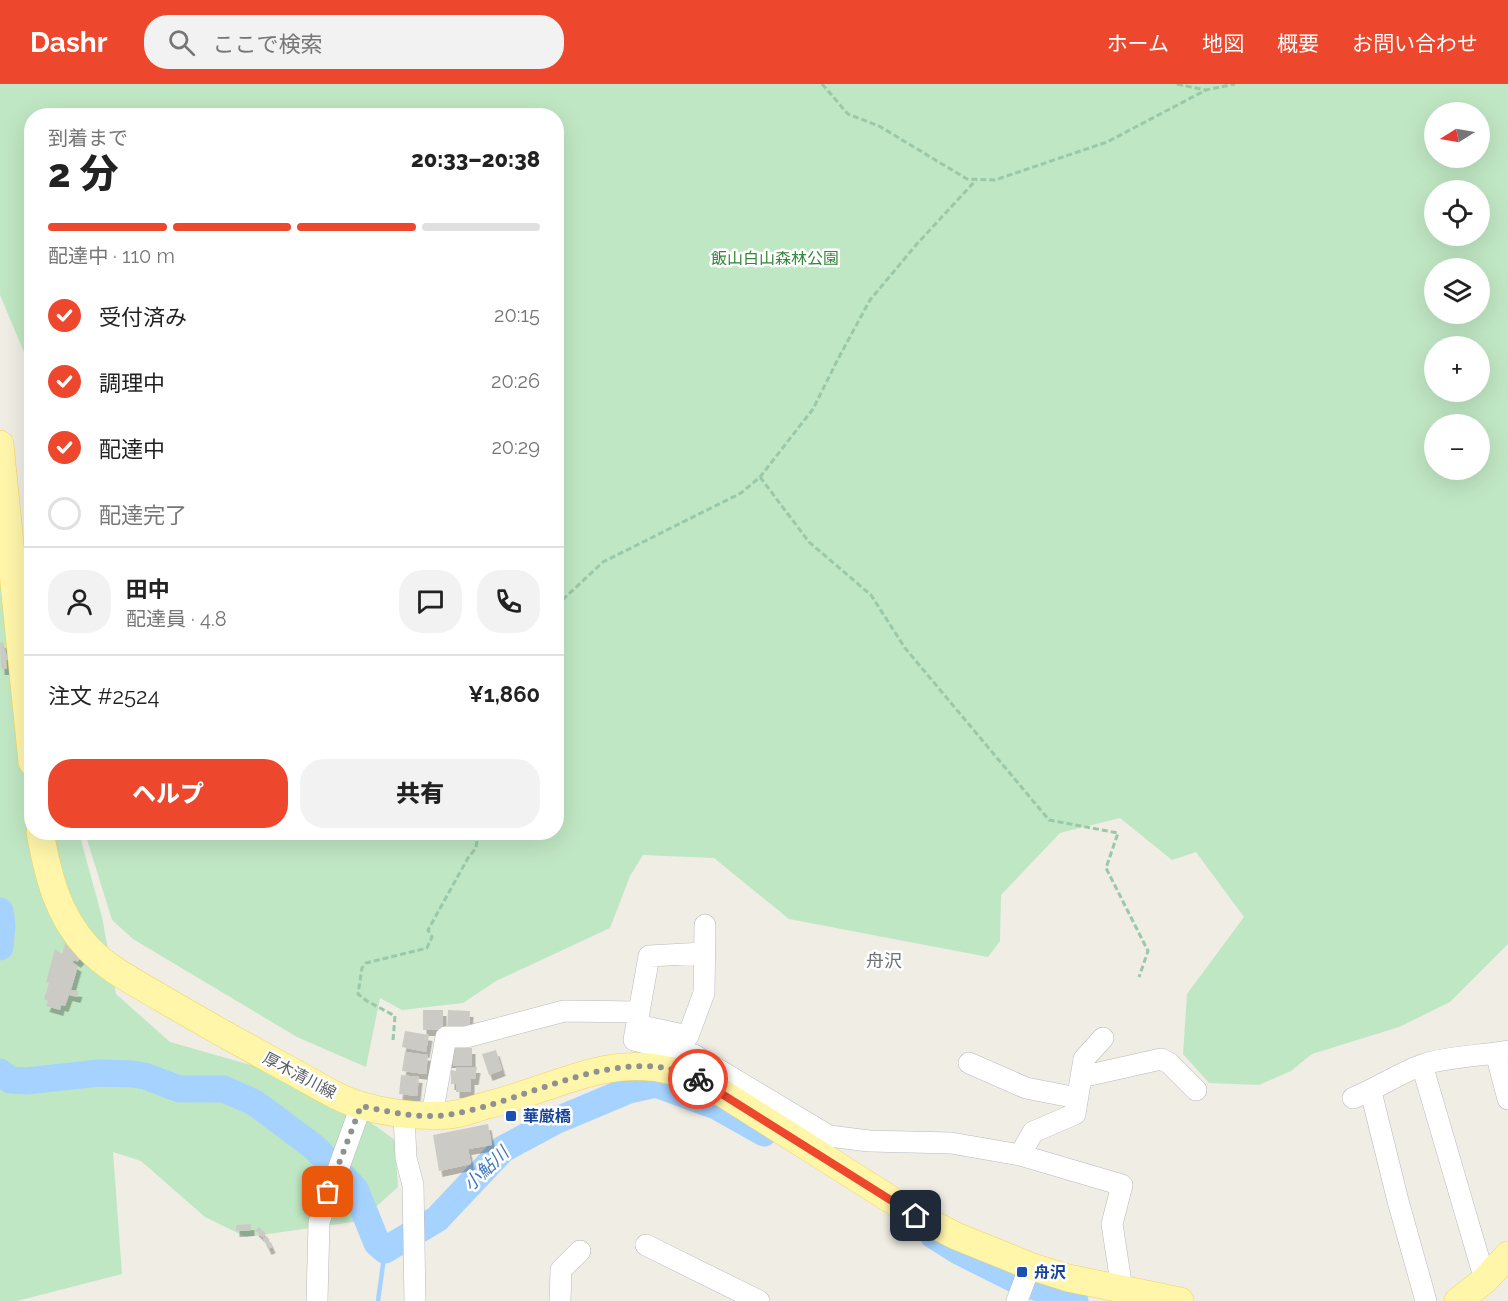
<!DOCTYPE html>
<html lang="ja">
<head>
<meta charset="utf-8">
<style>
	body { margin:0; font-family:Raleway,"Noto Sans JP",sans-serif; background:#f2f2f2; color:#222; height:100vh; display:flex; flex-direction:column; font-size:22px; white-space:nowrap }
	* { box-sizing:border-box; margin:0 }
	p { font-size:20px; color:#767676 }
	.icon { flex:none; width:33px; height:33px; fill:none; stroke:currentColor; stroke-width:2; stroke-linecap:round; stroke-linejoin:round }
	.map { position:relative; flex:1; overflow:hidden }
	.side { position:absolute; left:24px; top:24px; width:540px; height:732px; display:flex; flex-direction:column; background:#fff; border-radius:24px; box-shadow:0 6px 24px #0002 }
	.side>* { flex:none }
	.needle { width:39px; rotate:259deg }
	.fabs { position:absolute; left:1424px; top:18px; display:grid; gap:12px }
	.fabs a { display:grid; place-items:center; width:66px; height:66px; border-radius:50%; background:#fff; box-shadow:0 6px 24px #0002; font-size:30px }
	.pin { position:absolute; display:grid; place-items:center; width:51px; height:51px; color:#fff; margin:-26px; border-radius:12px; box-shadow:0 3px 9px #0006 }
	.courier { position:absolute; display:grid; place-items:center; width:60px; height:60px; margin:-30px; border:4px solid #ed472d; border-radius:50%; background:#fff; color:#222; box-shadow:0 2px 8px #0007 }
	.headline em { font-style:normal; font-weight:800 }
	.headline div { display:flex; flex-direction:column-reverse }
	.headline { display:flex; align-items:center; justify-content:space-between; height:102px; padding:0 24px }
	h1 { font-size:39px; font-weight:800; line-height:45px }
	.bar { display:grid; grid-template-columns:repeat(4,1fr); gap:9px 6px; align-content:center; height:72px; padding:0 24px }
	.bar i { height:8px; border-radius:4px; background:#e0e0e0 }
	.bar .on { background:#ed472d }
	.bar p { grid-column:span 4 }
	.line { display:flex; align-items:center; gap:15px; padding:0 24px; border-top:2px solid #e0e0e0 }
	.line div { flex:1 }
	.round { display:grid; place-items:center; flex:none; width:63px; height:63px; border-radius:24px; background:#f2f2f2 }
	ol { padding:0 24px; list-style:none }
	li { display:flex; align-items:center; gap:18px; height:66px }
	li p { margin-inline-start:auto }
	li .icon { padding:6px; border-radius:50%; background:#ed472d; color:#fff; stroke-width:4 }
	li:last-child { color:#767676 }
	li i { width:33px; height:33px; border:3px solid #e0e0e0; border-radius:50% }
	.cta { display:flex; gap:12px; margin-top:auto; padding:12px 24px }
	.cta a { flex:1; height:69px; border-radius:24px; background:#ed472d; color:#fff; font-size:24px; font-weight:800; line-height:69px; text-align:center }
	.cta a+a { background:#f2f2f2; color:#222 }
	header { display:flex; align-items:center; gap:36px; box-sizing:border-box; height:84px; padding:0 30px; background:#ed472d; color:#fff }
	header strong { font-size:28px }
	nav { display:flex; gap:33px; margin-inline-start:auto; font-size:21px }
	.search { width:420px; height:54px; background:#f2f2f2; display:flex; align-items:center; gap:15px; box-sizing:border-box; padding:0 21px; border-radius:24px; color:#767676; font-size:22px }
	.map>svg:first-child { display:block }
	.green { fill:#c0e7c3; fill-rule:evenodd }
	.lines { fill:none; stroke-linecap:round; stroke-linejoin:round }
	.stream { stroke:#a5d2ff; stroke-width:4.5 }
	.river { stroke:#a5d2ff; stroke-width:27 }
	.building { fill:#cccac4; filter:url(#shadow) }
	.minor-casing { stroke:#b7babf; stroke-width:22 }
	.major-casing { stroke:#f4d258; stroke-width:28 }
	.path { stroke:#99c8aa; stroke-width:3; stroke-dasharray:6 3; stroke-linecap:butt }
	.minor { stroke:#fff; stroke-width:21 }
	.major { stroke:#fff6aa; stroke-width:27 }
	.done { stroke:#8f9191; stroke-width:6; stroke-dasharray:0 10.8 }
	.route { stroke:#ed472d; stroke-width:8 }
	.transit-dot { fill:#1a4fb4; stroke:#fff; stroke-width:2 }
	.labels { text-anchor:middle; stroke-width:5; stroke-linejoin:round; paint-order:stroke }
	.park-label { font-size:16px; fill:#33863c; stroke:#fff }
	.street-label { font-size:16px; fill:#5c6065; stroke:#fff }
	.transit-label { font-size:16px; font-weight:bold; fill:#164399; stroke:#fff; text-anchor:start }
	.neighbourhood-label { font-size:18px; fill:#6d7277; stroke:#fff }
	.water-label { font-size:18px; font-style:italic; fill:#4177bd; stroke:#fff }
</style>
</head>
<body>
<header>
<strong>Dashr</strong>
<div class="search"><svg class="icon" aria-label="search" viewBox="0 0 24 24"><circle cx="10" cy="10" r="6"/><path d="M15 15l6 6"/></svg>ここで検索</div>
<nav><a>ホーム</a><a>地図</a><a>概要</a><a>お問い合わせ</a></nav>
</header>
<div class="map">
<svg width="1508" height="1217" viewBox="0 0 1508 1217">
	<defs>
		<filter id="shadow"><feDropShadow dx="3.5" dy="6" stdDeviation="0" flood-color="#0004"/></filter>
	</defs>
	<rect width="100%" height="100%" fill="#efede4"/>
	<path class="green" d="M0 0H1508V860L1450 918 1399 943 1312 970 1291 987 1259 1001 1209 999 1183 970 1187 910 1244 833 1196 768 1172 776 1120 734 1060 749 1001 811 1000 857 988 873 789 835 714 774 643 771 630 792 610 844 496 897 463 919 402 926 380 914 366 983 297 953 133 855 112 836 85 749 556 748V32H32L31 285 0 211ZM1434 28H1479V74H1434ZM1434 106H1479V152H1434ZM1434 184H1479V230H1434ZM1434 262H1479V308H1434ZM1434 340H1479V386H1434Z
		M0 418 31 530 32 748 79 749 102 833 116 910 170 958 317 1000 395 1056 398 1103 360 1137 246 1153 205 1133 141 1077 113 1068 122 1190 17 1217H0Z"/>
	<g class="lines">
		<path class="stream" d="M378 1217 385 1166"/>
		<path class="river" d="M0 827 2 841 0 863
			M0 988 10 996 26 997 99 989 132 990 145 992 179 1005H224L255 1019 314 1063 355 1105 377 1159 385 1166 437 1135 503 1065 555 1037 629 1006 656 1000 716 1022 764 1049
			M933 1151 960 1168 1016 1196 1075 1217"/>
	</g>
	<path class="building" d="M3 558 8 576H6L7 585H1L0 559Z
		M66 857 81 874 77 878 75 876 72 878 78 882 71 906 79 907 77 913 69 911 65 922 61 921 60 926 46 922 48 917 44 915 49 899 46 898 55 865 62 870Z
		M423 926H443V946H423Z
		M448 926 470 927 469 948 447 947Z
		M405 947 429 951 426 968 402 963Z
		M451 964H472V982H453V978H447Z
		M496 966 502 986 489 991 482 970Z
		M405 968 428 971 426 990 402 987Z
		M456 983H477L475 995H471V1008H456V1000H451V986L456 987Z
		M401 991 419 993 417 1012 399 1010Z
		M488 1040 492 1061 468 1065 471 1080 439 1087 433 1051Z
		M251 1140V1146L236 1147V1141Z
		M259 1143 266 1150 262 1153 255 1146Z
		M267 1152 272 1163 268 1165 263 1154Z"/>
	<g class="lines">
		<g class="minor-casing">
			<path id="minor" d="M703 869 649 872 634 956 694 971 829 1052 869 1057 951 1059 1020 1071 1122 1101 1112 1140 1122 1205
				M637 941 688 952 704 909 705 841
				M1496 969 1508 1015
				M969 979 1026 1004 1077 1014
				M1422 981 1485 1196
				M1081 993 1084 975 1103 954
				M1371 1008 1398 1117 1426 1217
				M1353 1014C1377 1005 1402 987 1425 980 1451 972 1481 972 1508 967
				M404 1031 406 1074 413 1101 415 1217
				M432 1031 446 953H466L564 927 639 928
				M1020 1071 1033 1048 1075 1030 1081 993 1161 975 1169 979 1196 1006
				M646 1161 759 1217
				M317 1217 319 1138 361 1022
				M560 1217 561 1186 580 1167
				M1017 1217 1030 1182"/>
		</g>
		<g class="major-casing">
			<path id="major" d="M0 360 32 678
				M40 748C48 791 57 831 88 864 109 886 138 900 163 915 204 939 245 962 286 984 311 997 337 1015 363 1022 391 1030 420 1033 449 1031 461 1030 473 1025 484 1022 569 1001 625 957 711 1002L917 1132 956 1152 1030 1182 1068 1194 1180 1217
				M1458 1217 1485 1196 1508 1171"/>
		</g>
		<path class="path" d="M822 0 848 30 879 42 967 95 995 96 1107 58 1206 6 1235 0
			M1177 0 1205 6
			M760 393 809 458 871 511 905 564 1049 736 1118 749 1106 784 1148 867 1139 893
			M556 522 603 478 741 409 760 393 813 325 839 273 870 216 916 161 976 96
			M393 956 395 932 367 917 358 910 362 884 366 879 427 864 432 853 428 846 468 774 476 764 478 748"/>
		<use href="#minor" class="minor"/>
		<use href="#major" class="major"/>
	</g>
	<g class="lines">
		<path class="done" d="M328 1108 361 1022C391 1028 423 1036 453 1030 530 1017 623 956 698 995"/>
		<path class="route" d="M698 995 916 1132"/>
	</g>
	<g class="transit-dot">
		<rect x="505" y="1026" width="12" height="12" rx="3"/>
		<rect x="1016" y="1182" width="12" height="12" rx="3"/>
	</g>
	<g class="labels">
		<g class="park-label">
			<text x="775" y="180">飯山白山森林公園</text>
		</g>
		<g class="street-label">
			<text transform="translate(300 991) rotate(28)" y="6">厚木清川線</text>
		</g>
		<g class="transit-label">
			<text x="523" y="1038">華厳橋</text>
			<text x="1034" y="1194">舟沢</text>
		</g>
		<g class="neighbourhood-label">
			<text x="884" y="883">舟沢</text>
		</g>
		<g class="water-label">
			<text transform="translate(486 1085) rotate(-44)" y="6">小鮎川</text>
		</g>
	</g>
</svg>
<div class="fabs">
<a><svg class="needle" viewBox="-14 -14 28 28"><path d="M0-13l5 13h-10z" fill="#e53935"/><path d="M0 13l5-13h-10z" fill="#767676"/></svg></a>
<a><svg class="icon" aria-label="locate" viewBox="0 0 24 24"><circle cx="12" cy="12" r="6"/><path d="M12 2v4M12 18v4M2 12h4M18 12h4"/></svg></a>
<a><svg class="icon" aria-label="layers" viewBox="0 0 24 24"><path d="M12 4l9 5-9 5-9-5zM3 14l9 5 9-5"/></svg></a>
<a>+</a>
<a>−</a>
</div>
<div class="pin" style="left:328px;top:1108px;background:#ea580c"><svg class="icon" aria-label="bag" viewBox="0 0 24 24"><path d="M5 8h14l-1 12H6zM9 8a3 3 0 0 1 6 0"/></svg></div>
<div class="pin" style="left:916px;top:1132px;background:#1f2937"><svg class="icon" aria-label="home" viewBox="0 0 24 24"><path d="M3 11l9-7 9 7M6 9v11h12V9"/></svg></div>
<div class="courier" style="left:698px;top:995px"><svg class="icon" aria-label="bike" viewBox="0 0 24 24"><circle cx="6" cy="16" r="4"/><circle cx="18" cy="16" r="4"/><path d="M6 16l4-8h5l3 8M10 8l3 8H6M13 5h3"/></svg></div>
<section class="side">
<div class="headline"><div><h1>2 分</h1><p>到着まで</p></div><em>20:33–20:38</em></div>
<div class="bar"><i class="on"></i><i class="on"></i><i class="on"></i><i></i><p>配達中 · 110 m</p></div>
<ol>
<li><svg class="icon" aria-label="check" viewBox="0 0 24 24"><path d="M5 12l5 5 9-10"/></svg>受付済み<p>20:15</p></li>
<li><svg class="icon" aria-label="check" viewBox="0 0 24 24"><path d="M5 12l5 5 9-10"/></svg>調理中<p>20:26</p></li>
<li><svg class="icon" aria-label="check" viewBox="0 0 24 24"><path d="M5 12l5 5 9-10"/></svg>配達中<p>20:29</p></li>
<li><i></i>配達完了</li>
</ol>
<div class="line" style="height:108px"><a class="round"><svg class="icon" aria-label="person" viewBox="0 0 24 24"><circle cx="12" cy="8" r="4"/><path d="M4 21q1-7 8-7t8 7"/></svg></a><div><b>田中</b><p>配達員 · 4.8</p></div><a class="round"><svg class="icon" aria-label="chat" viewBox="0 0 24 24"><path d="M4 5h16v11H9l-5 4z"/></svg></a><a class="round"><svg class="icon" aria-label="phone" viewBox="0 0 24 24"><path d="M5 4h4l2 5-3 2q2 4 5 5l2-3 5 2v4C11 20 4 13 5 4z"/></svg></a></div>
<div class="line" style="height:78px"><div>注文 #2524</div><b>¥1,860</b></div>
<div class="cta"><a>ヘルプ</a><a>共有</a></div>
</section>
</div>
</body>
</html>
